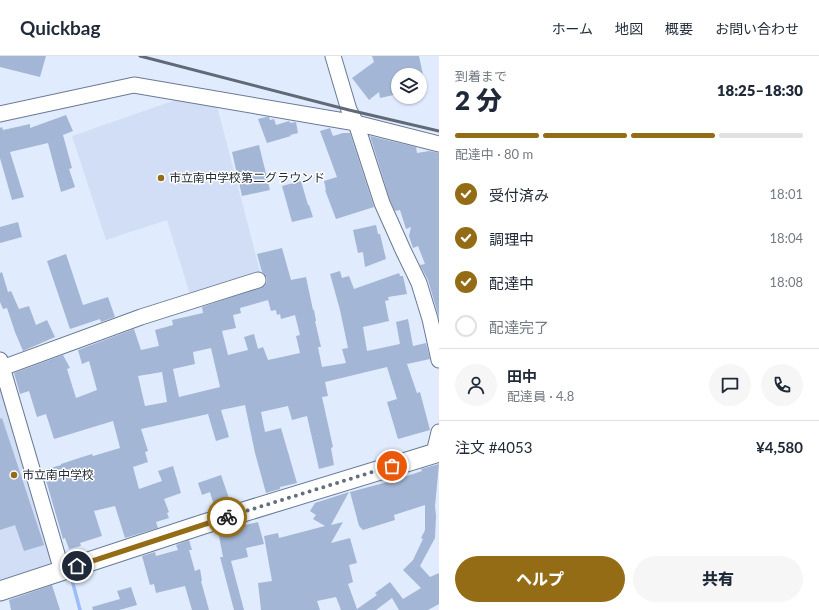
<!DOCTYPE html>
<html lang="ja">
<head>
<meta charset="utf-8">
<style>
	body { margin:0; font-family:Lato,"Noto Sans JP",sans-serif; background:#f6f6f7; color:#1f2937; height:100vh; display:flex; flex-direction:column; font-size:15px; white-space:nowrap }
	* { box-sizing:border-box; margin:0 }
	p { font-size:13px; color:#747a83 }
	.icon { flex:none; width:22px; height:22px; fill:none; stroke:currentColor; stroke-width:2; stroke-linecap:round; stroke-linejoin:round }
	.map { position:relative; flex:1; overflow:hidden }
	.details { display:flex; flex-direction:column; background:#fff; width:380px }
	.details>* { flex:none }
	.tools { position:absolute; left:391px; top:12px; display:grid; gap:8px }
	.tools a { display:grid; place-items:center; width:36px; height:36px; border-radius:50%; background:#fff; box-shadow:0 1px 3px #0004; font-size:20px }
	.pin { position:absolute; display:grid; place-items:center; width:34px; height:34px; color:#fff; margin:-17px; border:2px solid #fff; border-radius:50%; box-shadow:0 1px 4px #0007 }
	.courier { position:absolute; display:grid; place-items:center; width:40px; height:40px; margin:-20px; border:3px solid #936c15; border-radius:50%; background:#fff; color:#222; box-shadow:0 1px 5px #0007 }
	.summary em { font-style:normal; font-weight:800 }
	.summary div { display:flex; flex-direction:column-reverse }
	.summary { display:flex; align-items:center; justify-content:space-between; height:68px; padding:0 16px }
	h1 { font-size:26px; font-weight:800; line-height:30px }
	.bar { display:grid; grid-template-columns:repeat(4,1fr); gap:6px 4px; align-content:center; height:48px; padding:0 16px }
	.bar i { height:5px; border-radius:3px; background:#e0e1e3 }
	.bar .selected { background:#936c15 }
	.bar p { grid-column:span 4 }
	.line { display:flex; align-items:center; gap:10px; padding:0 16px; border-top:1px solid #e0e1e3 }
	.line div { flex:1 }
	.round { display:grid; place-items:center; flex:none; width:42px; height:42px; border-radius:21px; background:#f6f6f7 }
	ol { padding:0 16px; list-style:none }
	li { display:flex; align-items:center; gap:12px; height:44px }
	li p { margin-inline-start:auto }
	li .icon { padding:4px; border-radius:50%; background:#936c15; color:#fff; stroke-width:4 }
	li:last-child { color:#747a83 }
	li i { width:22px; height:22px; border:2px solid #e0e1e3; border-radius:50% }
	.action { display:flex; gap:8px; margin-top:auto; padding:8px 16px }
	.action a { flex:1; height:46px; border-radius:24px; background:#936c15; color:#fff; font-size:16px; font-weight:800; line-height:46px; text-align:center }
	.action a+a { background:#f6f6f7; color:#1f2937 }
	header { display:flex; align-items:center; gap:24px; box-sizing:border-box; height:56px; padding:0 20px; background:#fff; border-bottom:1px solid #e0e1e3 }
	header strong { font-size:19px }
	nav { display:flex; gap:22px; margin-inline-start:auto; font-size:14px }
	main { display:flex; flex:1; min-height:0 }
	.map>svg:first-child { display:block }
	.built { fill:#d1def5 }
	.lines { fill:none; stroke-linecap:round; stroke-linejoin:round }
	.stream { stroke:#9bbdf9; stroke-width:3.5 }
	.building { fill:#a4b6d5; fill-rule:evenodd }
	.minor-casing { stroke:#697a96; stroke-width:17 }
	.tertiary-casing { stroke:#697a96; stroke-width:21 }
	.minor { stroke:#fff; stroke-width:15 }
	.tertiary { stroke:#fff; stroke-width:19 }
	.rail { stroke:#616977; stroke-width:3 }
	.done { stroke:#666f7d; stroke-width:4; stroke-dasharray:0 7.2 }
	.route { stroke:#936c15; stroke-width:5 }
	.poi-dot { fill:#936c15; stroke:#fff; stroke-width:1.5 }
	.labels { text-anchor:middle; stroke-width:3; stroke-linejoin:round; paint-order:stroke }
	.poi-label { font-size:12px; fill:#252c38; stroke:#fff; text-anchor:start }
</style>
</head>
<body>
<header>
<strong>Quickbag</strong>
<nav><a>ホーム</a><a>地図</a><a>概要</a><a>お問い合わせ</a></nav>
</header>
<main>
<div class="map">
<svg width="439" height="554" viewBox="0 0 439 554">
	<rect width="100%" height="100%" fill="#e0ebfe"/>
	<path class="built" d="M190 39 216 46 262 223 192 245 167 164 106 184 72 80Z
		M0 329 54 508 0 526Z"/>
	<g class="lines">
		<path class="stream" d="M71 520 80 554"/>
	</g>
	<path class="building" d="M0 0H46L40 21 0 11Z
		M372 0H419L423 19H398V38L380 42 379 36 369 44 352 22 374 6Z
		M66 59 73 75 63 79 72 112 69 113 75 131 61 136 48 87 10 96 24 141 12 144 0 102V72L2 71 3 74 30 68V72Z
		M266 61H269L270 64 274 63 276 69 289 65 290 67 296 66 298 77 290 79 291 80 267 87 258 63Z
		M330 72 333 80 343 77H350L374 151 336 163 325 134H326L324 125 337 121 320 75Z
		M370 80 416 91 417 97 429 95 439 97V262L428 224 420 209 425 208 418 190 413 192 409 180 411 171 406 173 400 154 395 155 390 144Z
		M259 89 270 134 242 140 232 96Z
		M301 125 308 149H309L313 161 292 166 282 130Z
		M18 166 22 181 0 187V171Z
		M376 169 378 178H380L386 203 365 211 363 196 358 197 353 174Z
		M282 192 291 224 306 221 313 254H314L316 265H315L321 291H318L322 311 346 307 342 293 348 292 340 254 330 218 340 215 342 222 349 220 354 233 399 217 400 220H403L407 238 388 241 389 244 385 245 389 265 363 271 367 295 400 288 396 266 408 263 413 290 426 287 430 303 407 308 417 337 420 336 430 374 398 383 387 346 397 343 387 311 325 326 328 340 322 341 333 391 331 392 334 409 319 413 307 360 292 364 288 350 261 356 265 376 281 372 297 427 280 431V433L266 437 255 397 245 349 221 354 229 381 216 385 208 358 141 373 148 395 145 396 148 406 133 411 139 433 162 425 158 415 173 410 181 437 164 443 169 456 167 457 169 462 156 466 158 472 125 482 115 450 94 455 102 480 80 487 81 490 69 493 65 482 63 483 43 414 61 409V408L79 402 92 398 93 400 120 392 113 365 54 383 46 358 37 361 29 335 20 338 14 317 63 299 70 312 67 313 76 342 97 334 89 305 82 308 78 294 134 273 141 294 159 290 155 274 173 269 172 264 203 257 202 251 264 230 267 226V222L262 216 257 198ZM268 244 271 255 276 254 277 259 280 258 281 263 295 259 300 279 296 280 300 297 268 304 263 291 258 293 254 278 244 281 248 294 228 299 222 275 236 272 233 259 241 257 240 252ZM211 292 220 331 179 341 173 313 195 308 193 296ZM162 316 167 346 145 350 138 320Z
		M66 198 83 249 108 241 115 261 101 266 100 263 70 273 47 205Z
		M2 216 8 236 11 235 19 253 29 250 36 269 47 264 55 281 23 295 15 276 7 252 3 253 0 246V217Z
		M2 362 44 489 24 495 15 469 0 474V363Z
		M439 408 435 450 436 460 435 482 420 510 430 521 439 517V548L428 554H399L392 542 376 554H341L336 541 317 545 320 554H261L258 527 272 525 264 480 278 477 279 482 325 470 313 463 316 459 310 455 315 447 349 436 331 469 343 466 331 487 350 482 357 507 349 509 353 526 348 528 357 553 377 539 375 537 390 526 403 543 421 532 403 514 413 504 423 483 421 482 425 474V449L394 459 395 464 363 474 359 470 350 436 395 424 422 415 421 413Z
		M221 419 231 448 215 453 210 436 202 439 198 427Z
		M258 466 264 488 246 492 248 501 231 505 244 554H234L220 501H223L219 480H221L220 475Z
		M189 484 192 494H189L195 515 200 513 202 525H201L209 554H192L185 530 156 537 154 528 150 529 142 500 155 496 156 500 178 494 176 489Z
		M52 529 60 554H11L9 544Z
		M131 531 137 549 119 554H93L92 551 120 543 117 535Z"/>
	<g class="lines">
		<g class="minor-casing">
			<path id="minor" d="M333 0 349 54 356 67 382 147 403 194 419 227 430 263 439 304
				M0 58 134 29 356 67 439 88
				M0 304 62 515
				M2 312 141 261 258 224
				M434 397 439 376"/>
		</g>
		<g class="tertiary-casing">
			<path id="tertiary" d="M0 535 204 468 439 396"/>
		</g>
		<use href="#minor" class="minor"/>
		<use href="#tertiary" class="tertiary"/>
		<path class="rail" d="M140 0 349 54 439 75"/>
	</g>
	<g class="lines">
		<path class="done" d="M227 461 392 410"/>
		<path class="route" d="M77 510 227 461"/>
	</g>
	<g class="poi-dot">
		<circle cx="161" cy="122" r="4"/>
		<circle cx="14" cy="419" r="4"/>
	</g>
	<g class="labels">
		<g class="poi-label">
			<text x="169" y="126">市立南中学校第二グラウンド</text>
			<text x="22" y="423">市立南中学校</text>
		</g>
	</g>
</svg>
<div class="tools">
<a><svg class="icon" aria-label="layers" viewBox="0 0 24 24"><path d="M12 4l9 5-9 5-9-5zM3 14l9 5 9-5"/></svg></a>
</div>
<div class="pin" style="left:392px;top:410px;background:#ea580c"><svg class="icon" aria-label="bag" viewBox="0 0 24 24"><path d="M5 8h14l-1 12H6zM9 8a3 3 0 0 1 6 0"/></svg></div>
<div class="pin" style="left:77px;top:510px;background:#1f2937"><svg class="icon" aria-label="home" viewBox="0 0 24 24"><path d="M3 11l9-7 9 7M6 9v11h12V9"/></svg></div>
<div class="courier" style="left:227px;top:461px"><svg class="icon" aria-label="bike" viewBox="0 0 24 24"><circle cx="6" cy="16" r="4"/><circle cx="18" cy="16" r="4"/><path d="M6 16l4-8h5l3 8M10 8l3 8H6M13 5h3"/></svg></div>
</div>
<section class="details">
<div class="summary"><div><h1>2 分</h1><p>到着まで</p></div><em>18:25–18:30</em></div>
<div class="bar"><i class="selected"></i><i class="selected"></i><i class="selected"></i><i></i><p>配達中 · 80 m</p></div>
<ol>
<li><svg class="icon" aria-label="check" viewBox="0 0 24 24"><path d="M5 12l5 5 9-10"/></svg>受付済み<p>18:01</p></li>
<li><svg class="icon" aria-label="check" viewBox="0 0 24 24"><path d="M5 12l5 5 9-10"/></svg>調理中<p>18:04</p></li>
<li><svg class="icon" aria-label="check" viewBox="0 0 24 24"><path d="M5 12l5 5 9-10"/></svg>配達中<p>18:08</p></li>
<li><i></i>配達完了</li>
</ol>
<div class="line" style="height:72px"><a class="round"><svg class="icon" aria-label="person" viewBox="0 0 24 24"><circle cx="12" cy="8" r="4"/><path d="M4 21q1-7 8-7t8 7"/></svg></a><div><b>田中</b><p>配達員 · 4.8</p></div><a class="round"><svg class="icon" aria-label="chat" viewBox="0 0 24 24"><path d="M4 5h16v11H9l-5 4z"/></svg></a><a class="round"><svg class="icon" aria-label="phone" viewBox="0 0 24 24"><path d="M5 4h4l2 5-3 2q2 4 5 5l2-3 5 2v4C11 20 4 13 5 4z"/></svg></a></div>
<div class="line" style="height:52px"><div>注文 #4053</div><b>¥4,580</b></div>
<div class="action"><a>ヘルプ</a><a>共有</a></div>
</section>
</main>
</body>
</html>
